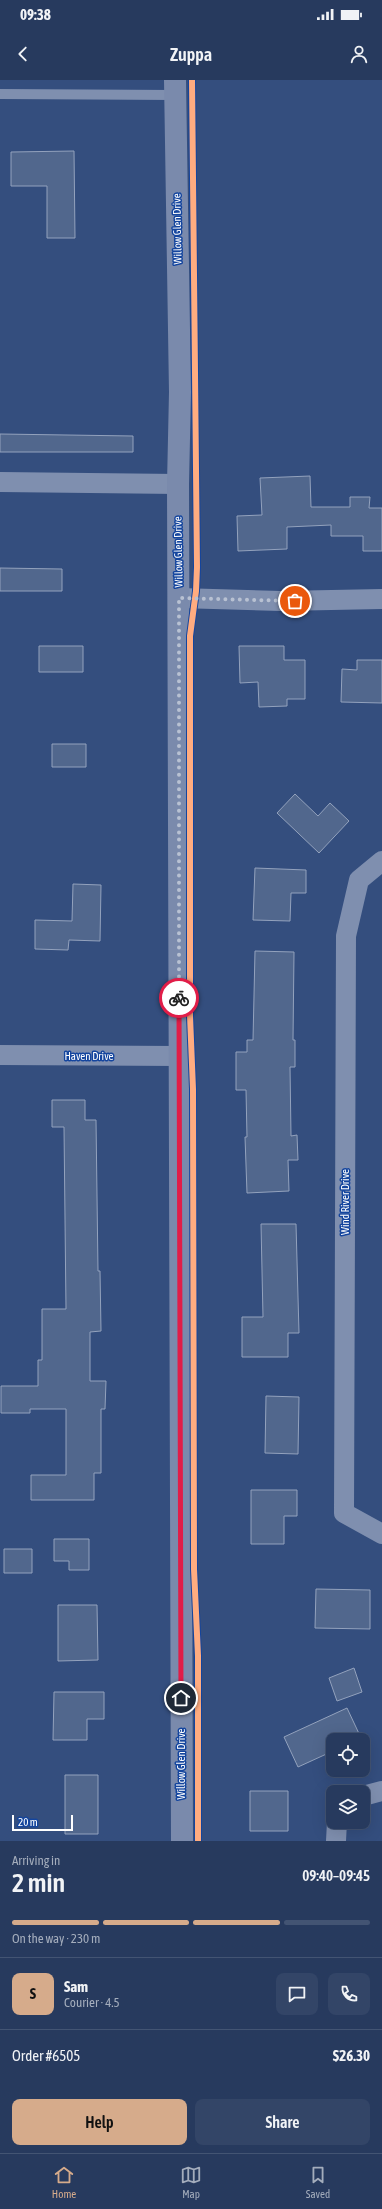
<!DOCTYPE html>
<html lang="en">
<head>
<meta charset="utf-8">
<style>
	body { margin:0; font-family:"Asap Condensed",sans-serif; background:#334567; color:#f1f3f6; height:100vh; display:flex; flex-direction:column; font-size:15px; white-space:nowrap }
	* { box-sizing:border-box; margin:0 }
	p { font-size:13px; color:#a4adbc }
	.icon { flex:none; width:22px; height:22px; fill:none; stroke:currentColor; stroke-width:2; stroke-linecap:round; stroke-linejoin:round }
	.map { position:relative; height:1761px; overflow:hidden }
	.panel { display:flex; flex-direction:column; background:#273a5e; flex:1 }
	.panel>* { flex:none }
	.fabs { position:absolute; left:326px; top:1653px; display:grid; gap:8px }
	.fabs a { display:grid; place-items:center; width:44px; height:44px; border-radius:8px; background:#273a5e; box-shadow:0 4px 16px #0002,0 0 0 1px #435473; font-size:20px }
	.scale { position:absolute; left:12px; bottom:10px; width:61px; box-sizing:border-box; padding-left:4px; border:2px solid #fff; border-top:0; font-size:11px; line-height:14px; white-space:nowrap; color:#fff; -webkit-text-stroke:3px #14459e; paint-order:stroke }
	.pin { position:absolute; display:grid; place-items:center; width:34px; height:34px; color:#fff; margin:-17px; border:2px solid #fff; border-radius:50%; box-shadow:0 1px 4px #0007 }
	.courier { position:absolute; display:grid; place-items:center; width:40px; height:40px; margin:-20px; border:3px solid #e11d48; border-radius:50%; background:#fff; color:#222; box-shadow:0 1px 5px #0007 }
	.head em { font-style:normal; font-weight:600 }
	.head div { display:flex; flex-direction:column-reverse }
	.head { display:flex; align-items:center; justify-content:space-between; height:68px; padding:0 12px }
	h1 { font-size:26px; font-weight:600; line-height:30px }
	.bar { display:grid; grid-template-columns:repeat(4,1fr); gap:6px 4px; align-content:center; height:48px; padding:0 12px }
	.bar i { height:5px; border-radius:3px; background:#435473 }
	.bar .selected { background:#d6ab8b }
	.bar p { grid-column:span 4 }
	.line { display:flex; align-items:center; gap:10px; padding:0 12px; border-top:1px solid #435473 }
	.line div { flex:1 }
	.round { display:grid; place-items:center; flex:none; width:42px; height:42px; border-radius:8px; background:#334567 }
	.primary-button { display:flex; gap:8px; margin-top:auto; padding:8px 12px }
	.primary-button a { flex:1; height:46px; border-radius:8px; background:#d6ab8b; color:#111; font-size:16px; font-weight:600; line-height:46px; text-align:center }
	.primary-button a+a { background:#334567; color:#f1f3f6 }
	.status { display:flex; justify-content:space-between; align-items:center; height:28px; padding:0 20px; background:#273a5e; direction:ltr }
	.status svg { height:11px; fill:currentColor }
	header { display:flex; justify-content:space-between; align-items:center; height:52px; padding:0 12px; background:#273a5e; font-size:18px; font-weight:600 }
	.tab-bar { display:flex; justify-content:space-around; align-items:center; height:56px; border-top:1px solid #435473; background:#273a5e; font-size:11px; color:#a4adbc }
	.tab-bar a { display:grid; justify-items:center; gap:2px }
	.tab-bar .selected { color:#d6ab8b }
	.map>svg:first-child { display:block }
	.building { fill:#51678d; stroke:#93a2bd }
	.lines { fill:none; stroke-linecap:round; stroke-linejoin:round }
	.service { stroke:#7f8faf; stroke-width:10 }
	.minor { stroke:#7f8faf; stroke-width:20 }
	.secondary { stroke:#7a8aac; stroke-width:22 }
	.cycleway-casing { stroke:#14459e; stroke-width:8 }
	.cycleway { stroke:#ffac80; stroke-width:6 }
	.done { stroke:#b8c1d2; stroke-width:4; stroke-dasharray:0 7.2 }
	.route { stroke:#e11d48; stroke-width:5 }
	.labels { text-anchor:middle; stroke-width:3; stroke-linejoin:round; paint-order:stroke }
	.street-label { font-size:11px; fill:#fff; stroke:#14459e }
</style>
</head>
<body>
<div class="status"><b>09:38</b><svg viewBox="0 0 49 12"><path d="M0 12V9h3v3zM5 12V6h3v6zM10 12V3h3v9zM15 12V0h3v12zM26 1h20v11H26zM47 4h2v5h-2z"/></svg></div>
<header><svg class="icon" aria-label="back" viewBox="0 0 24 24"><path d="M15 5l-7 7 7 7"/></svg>Zuppa<svg class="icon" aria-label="person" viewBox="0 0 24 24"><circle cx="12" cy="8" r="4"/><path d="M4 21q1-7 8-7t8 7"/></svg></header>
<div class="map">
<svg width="382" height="1761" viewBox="0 0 382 1761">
	<rect width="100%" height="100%" fill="#344e7e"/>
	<path class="building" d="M74 71 75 158H47V106H11V72Z
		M0 354 133 356V372H0Z
		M310 396 311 427H350V417H370L369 428H382V471H363V456H331V445L287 447V469L238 471 237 436 262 435 260 398Z
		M0 488 62 489V511H0Z
		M39 566H83V592H39Z
		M239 566H284V580H305V619H287V626L259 627 258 602 240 603Z
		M357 580H382V623L341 622 342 589 357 590Z
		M52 664H86V687H52Z
		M295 714 318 736 330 723 349 741 319 773 277 733Z
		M255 788 306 790V813H291L290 841 253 840Z
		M73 804 101 805 100 861 69 860 68 870 35 869V840L72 841Z
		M255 871 294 872 293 960H295V987H290L291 1056 297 1055 298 1080H288L289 1111 247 1113 245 1057H247L246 1010H236V972H247V960H253Z
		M52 1020H85V1040H96L98 1191H100L101 1251 90 1252V1301H106L105 1329H101V1393H94V1420H31V1395H66V1329H30V1333H1V1306H38V1280H42V1229H66L64 1047H52Z
		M261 1144H296L299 1253H288V1277H242V1237H263Z
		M266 1316 299 1317 298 1374 265 1373Z
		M251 1410H297V1436H284V1464H251Z
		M54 1459H89V1490H69V1481H54Z
		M4 1469H32V1493H4Z
		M316 1509 370 1510V1549L315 1548Z
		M58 1525H97L98 1580 58 1581Z
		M354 1588 362 1612 337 1621 329 1598Z
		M54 1612H104V1639H87V1660H53Z
		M347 1628 362 1660H333V1671L298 1687 284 1657Z
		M65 1695H98V1754H65Z
		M250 1711H288V1751H250Z"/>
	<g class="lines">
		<path class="service" d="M0 14 175 15"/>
		<path class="minor" d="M0 402 178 404
			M179 518 281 521 382 519
			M382 781 359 800 346 856 344 1433 382 1454
			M0 975 179 976
			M363 1716 382 1711
			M336 1761 337 1742"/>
		<path class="secondary" d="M175 0 180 312 178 404 182 1761"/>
		<g class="cycleway-casing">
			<path id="cycleway" d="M192 0 197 487 196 511 190 556V936L193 1009 194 1489 198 1576V1761"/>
		</g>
		<use href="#cycleway" class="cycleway"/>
	</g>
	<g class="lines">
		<path class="done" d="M179 918V518L295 521"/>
		<path class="route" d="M179 918 181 1618"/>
	</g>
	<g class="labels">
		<g class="street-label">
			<text transform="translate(177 149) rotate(-91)" y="4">Willow Glen Drive</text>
			<text transform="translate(178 472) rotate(-91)" y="4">Willow Glen Drive</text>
			<text x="89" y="980">Haven Drive</text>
			<text transform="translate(345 1122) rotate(-90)" y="4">Wind River Drive</text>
			<text transform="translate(181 1684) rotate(-90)" y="4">Willow Glen Drive</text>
		</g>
	</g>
</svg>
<div class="fabs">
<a><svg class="icon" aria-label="locate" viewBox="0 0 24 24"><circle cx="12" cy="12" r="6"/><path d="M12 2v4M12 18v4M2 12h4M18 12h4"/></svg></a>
<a><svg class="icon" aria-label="layers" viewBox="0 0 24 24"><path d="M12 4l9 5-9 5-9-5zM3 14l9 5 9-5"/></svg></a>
</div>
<div class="scale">20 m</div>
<div class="pin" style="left:295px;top:521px;background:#ea580c"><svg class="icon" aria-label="bag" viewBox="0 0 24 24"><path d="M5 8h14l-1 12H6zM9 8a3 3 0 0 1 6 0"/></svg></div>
<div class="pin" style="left:181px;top:1618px;background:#1f2937"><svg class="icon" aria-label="home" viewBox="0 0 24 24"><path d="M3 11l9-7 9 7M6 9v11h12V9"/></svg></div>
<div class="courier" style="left:179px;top:918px"><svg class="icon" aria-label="bike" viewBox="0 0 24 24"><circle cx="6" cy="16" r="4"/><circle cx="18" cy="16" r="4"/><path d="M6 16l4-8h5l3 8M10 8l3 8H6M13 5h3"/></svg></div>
</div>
<section class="panel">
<div class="head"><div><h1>2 min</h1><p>Arriving in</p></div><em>09:40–09:45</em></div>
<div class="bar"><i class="selected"></i><i class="selected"></i><i class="selected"></i><i></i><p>On the way · 230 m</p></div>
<div class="line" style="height:72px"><b class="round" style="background:#d6ab8b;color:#111">S</b><div><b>Sam</b><p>Courier · 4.5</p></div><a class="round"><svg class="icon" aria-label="chat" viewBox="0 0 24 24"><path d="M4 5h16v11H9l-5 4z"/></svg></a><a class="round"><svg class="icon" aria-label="phone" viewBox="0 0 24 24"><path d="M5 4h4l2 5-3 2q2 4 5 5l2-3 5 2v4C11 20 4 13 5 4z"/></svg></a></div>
<div class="line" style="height:52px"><div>Order #6505</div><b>$26.30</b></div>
<div class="primary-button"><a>Help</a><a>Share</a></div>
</section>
<nav class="tab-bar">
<a class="selected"><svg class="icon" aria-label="home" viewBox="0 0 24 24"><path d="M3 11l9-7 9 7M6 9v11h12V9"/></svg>Home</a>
<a><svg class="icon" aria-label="map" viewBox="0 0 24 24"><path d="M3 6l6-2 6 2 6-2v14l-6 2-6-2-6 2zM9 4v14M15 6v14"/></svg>Map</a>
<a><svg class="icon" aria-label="saved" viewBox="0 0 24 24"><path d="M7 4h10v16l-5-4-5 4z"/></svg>Saved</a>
</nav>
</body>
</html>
